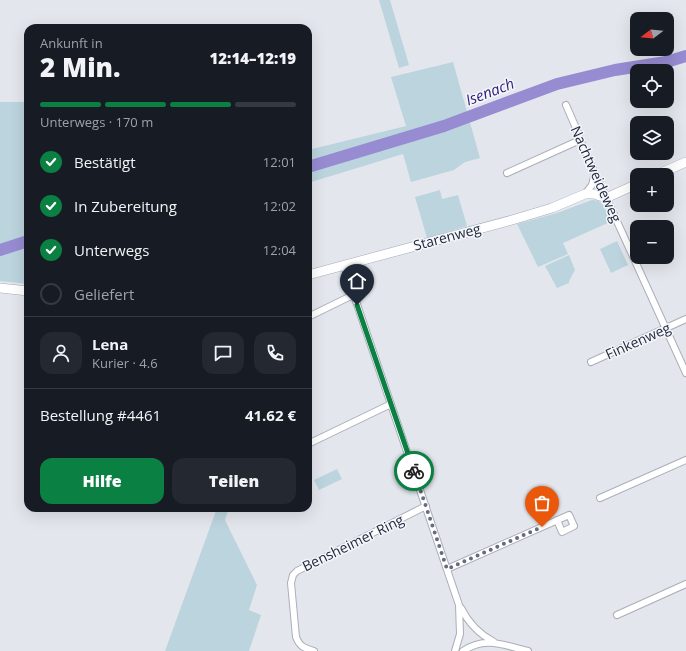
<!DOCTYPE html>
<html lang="de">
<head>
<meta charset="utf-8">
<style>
	body { margin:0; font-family:"Open Sans",sans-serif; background:#242831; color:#f1f3f6; height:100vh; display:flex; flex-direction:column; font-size:15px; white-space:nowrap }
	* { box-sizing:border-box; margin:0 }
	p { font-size:13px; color:#9ea1a6 }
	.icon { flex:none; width:22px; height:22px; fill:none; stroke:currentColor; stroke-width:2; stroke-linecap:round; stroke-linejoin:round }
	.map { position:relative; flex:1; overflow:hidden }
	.side { position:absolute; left:24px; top:24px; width:288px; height:488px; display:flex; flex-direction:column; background:#171b24; border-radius:12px; box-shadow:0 4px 16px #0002 }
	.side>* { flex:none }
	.needle { width:26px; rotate:254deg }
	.buttons { position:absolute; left:630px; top:12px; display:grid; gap:8px }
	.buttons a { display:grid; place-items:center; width:44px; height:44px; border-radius:8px; background:#171b24; box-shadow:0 4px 16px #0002; font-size:20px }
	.pin { position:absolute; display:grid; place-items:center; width:34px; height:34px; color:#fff; margin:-41px -17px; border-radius:50% 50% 50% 0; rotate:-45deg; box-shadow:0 0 4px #0007 }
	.pin .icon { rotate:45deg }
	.courier { position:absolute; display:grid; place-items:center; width:40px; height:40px; margin:-20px; border:3px solid #0b8043; border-radius:50%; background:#fff; color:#222; box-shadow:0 1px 5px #0007 }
	.head em { font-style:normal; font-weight:800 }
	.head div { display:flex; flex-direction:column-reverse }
	.head { display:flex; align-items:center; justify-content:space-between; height:68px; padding:0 16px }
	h1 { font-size:26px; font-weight:800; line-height:30px }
	.bar { display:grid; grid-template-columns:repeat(4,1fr); gap:6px 4px; align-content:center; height:48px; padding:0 16px }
	.bar i { height:5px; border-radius:3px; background:#363941 }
	.bar .current { background:#0b8043 }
	.bar p { grid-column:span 4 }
	.line { display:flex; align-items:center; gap:10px; padding:0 16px; border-top:1px solid #363941 }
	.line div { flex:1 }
	.round { display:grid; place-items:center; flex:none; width:42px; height:42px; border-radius:12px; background:#242831 }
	ol { padding:0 16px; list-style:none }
	li { display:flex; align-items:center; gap:12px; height:44px }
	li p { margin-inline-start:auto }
	li .icon { padding:4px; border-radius:50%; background:#0b8043; color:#fff; stroke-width:4 }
	li:last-child { color:#9ea1a6 }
	li i { width:22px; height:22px; border:2px solid #363941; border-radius:50% }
	.primary-button { display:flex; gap:8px; margin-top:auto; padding:8px 16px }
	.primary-button a { flex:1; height:46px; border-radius:12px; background:#0b8043; color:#fff; font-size:16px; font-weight:800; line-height:46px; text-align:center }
	.primary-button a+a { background:#242831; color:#f1f3f6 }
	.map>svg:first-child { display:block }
	.green { fill:#bcd4de }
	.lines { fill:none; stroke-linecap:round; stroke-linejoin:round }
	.river { stroke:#978bd2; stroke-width:12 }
	.street-casing { stroke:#a9aeb9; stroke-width:8 }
	.secondary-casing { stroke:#a4acbc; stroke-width:10 }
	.street { stroke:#fff; stroke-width:6 }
	.secondary { stroke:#fff; stroke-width:9 }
	.done { stroke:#666c7c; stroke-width:4; stroke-dasharray:0 7.2 }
	.route { stroke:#0b8043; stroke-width:5 }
	.labels { text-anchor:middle; stroke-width:3; stroke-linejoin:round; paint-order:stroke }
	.street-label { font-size:14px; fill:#222a3f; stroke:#f4f6f9 }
	.water-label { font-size:15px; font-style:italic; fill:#2d1c7b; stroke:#f4f6f9 }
</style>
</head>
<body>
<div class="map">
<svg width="686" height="651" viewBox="0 0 686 651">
	<rect width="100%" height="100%" fill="#e3e7ed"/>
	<path class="green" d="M379 0H390L409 65 399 68Z
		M453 62 480 158 465 162 454 170 411 182 403 154 308 183V150L406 126 391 77Z
		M0 102H28V284L0 281Z
		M440 190 442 199 458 195 467 226 427 238 415 197Z
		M592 200C605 200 606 211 610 222L563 243 568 254 538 267 517 224 557 213Z
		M617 241 628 265 611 273 600 249Z
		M569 255 575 270 569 281V283L557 288 545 266Z
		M337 469 342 479 319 490 314 480Z
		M217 508H229L225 520 257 585 249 610 261 615 249 651H165Z"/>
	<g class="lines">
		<path class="river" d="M308 167 444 126 557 84 615 70 666 62 686 56
			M0 250 28 241"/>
		<g class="street-casing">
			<path id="street" d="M566 105 579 135 580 140 686 373
				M507 173 580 140
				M585 194 592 185 595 173
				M344 266 459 605 460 634 455 651
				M308 317 353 295
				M591 362 686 319
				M308 444 391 404
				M600 498 686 460
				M447 569 569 515 574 526 562 532 557 520
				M461 608C469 624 479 634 494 642
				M617 615 686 584
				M314 651C304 648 300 647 296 637L291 583 293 575 297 571 426 506
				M463 651C486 636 503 645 528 651"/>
		</g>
		<g class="secondary-casing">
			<path id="secondary" d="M656 175 686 162
				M308 275 512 220 552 208 585 194H594L606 198 637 184
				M0 288 28 291"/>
		</g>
		<use href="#street" class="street"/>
		<use href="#secondary" class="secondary"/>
	</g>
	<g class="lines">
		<path class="done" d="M414 471 447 569 542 527"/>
		<path class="route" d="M357 305 414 471"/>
	</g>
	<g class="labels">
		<g class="street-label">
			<text transform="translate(596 174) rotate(66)" y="5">Nachtweideweg</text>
			<text transform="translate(447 237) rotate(-15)" y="5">Starenweg</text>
			<text transform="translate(638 341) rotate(-24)" y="5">Finkenweg</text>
			<text transform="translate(353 543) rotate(-26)" y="5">Bensheimer Ring</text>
		</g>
		<g class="water-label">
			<text transform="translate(490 92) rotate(-21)" y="5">Isenach</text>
		</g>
	</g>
</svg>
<div class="buttons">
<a><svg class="needle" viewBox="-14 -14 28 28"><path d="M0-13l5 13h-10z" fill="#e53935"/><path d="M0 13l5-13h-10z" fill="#9ea1a6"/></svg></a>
<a><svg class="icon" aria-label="locate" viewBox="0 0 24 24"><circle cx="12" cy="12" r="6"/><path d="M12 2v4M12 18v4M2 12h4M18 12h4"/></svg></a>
<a><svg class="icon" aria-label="layers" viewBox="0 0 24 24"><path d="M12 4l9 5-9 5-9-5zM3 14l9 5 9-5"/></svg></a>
<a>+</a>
<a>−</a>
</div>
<div class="pin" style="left:542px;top:527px;background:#ea580c"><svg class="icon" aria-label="bag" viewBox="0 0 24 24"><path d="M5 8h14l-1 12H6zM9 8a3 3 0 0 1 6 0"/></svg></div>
<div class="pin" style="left:357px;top:305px;background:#1f2937"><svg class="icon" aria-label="home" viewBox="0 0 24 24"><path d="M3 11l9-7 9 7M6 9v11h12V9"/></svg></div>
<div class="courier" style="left:414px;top:471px"><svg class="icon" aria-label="bike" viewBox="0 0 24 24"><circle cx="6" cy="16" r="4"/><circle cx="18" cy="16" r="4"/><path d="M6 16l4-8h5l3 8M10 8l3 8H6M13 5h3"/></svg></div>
<section class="side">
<div class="head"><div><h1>2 Min.</h1><p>Ankunft in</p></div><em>12:14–12:19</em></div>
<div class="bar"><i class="current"></i><i class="current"></i><i class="current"></i><i></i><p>Unterwegs · 170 m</p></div>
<ol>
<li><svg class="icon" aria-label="check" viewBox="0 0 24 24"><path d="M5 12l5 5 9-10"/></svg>Bestätigt<p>12:01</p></li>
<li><svg class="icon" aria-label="check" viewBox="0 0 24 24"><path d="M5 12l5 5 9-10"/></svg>In Zubereitung<p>12:02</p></li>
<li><svg class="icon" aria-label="check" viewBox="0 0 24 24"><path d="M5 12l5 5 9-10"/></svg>Unterwegs<p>12:04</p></li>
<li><i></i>Geliefert</li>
</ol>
<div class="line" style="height:72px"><a class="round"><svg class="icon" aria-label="person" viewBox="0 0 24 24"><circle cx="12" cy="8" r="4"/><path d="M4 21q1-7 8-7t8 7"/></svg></a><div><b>Lena</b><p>Kurier · 4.6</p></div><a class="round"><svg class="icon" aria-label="chat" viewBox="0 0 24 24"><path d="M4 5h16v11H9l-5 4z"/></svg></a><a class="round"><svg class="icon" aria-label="phone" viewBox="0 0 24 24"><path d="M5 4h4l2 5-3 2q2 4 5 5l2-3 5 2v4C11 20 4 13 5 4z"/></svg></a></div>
<div class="line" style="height:52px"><div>Bestellung #4461</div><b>41.62 €</b></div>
<div class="primary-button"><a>Hilfe</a><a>Teilen</a></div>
</section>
</div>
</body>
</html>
